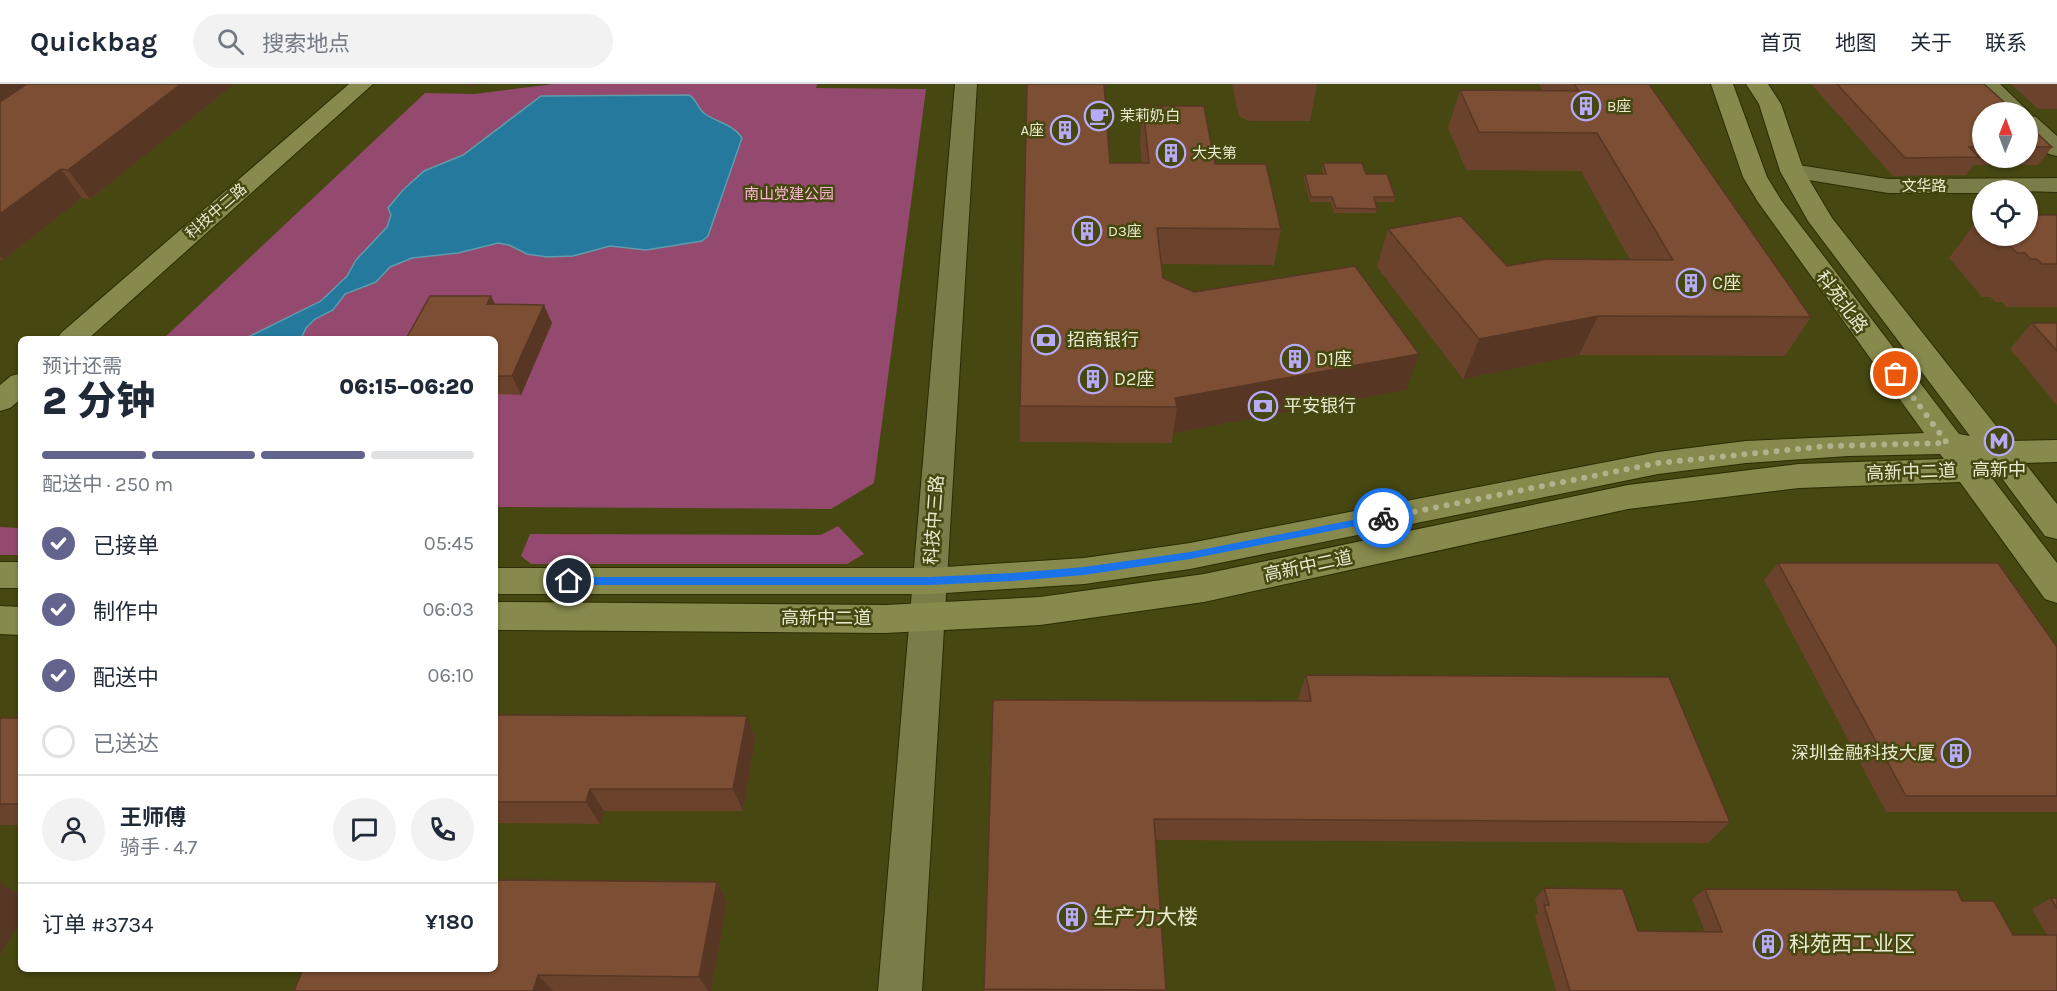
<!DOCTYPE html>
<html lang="zh">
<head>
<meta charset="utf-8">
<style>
	body { margin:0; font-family:Karla,"Noto Sans SC",sans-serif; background:#f2f2f3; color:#1f2937; height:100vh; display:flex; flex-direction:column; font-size:22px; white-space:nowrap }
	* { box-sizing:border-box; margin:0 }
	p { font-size:20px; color:#747a83 }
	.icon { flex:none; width:33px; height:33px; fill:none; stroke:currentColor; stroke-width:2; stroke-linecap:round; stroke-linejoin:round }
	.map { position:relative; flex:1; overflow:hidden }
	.details { position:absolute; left:18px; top:252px; width:480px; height:636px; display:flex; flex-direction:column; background:#fff; border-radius:9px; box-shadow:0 2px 4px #0004 }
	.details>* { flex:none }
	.needle { width:39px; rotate:1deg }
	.controls { position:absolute; left:1972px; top:18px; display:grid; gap:12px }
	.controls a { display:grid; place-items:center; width:66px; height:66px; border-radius:50%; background:#fff; box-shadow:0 2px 4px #0004; font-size:30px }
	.pin { position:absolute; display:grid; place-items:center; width:51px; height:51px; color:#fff; margin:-26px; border:3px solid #fff; border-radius:50%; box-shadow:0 2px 6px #0007 }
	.courier { position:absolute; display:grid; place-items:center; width:60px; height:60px; margin:-30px; border:4px solid #1a73e8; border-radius:50%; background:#fff; color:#222; box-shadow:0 2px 8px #0007 }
	.summary em { font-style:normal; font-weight:800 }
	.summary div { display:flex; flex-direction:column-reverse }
	.summary { display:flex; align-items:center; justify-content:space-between; height:102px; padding:0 24px }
	h1 { font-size:39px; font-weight:800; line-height:45px }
	.bar { display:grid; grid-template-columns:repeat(4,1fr); gap:9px 6px; align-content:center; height:72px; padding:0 24px }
	.bar i { height:8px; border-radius:4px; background:#e0e1e3 }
	.bar .current { background:#63648e }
	.bar p { grid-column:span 4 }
	.line { display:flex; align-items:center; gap:15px; padding:0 24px; border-top:2px solid #e0e1e3 }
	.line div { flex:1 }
	.round { display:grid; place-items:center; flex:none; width:63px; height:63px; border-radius:32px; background:#f2f2f3 }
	ol { padding:0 24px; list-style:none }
	li { display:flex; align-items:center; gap:18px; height:66px }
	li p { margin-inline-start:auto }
	li .icon { padding:6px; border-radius:50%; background:#63648e; color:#fff; stroke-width:4 }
	li:last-child { color:#747a83 }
	li i { width:33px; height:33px; border:3px solid #e0e1e3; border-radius:50% }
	header { display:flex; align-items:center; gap:36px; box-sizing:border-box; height:84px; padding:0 30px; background:#fff; border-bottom:2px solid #e0e1e3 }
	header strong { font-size:28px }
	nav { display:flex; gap:33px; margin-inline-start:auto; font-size:21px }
	.search { width:420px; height:54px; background:#f2f2f3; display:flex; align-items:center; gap:15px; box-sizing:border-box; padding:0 21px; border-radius:33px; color:#747a83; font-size:22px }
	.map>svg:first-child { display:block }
	.green { fill:#934a6e }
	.water { fill:#25799d; stroke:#609bac; stroke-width:1.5 }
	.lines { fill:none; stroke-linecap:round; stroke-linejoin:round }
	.minor-casing { stroke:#2c2d03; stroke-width:2 }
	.major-casing { stroke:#2c2d03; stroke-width:2 }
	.minor { fill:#7a7d48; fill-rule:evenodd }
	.major { fill:#878a4c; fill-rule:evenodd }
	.wall { fill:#6b432c }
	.shaded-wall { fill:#573724 }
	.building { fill:#7c4e33; stroke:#573724; stroke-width:1.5 }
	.route { fill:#1a73e8 }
	.done { stroke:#b0b28c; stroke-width:6; stroke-dasharray:0 10.8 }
	.labels { text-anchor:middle; stroke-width:5; stroke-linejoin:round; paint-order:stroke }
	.far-poi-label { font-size:15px; fill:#e9ebcf; stroke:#464711; text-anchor:start }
	.far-street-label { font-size:15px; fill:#e9ebcf; stroke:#464711 }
	.far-park-label { font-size:15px; fill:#fdb8d6; stroke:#464711 }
	.poi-label { font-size:18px; fill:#e9ebcf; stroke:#464711; text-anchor:start }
	.street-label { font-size:18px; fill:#e9ebcf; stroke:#464711 }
	.near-poi-label { font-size:21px; fill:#e9ebcf; stroke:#464711; text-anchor:start }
</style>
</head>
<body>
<header>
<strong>Quickbag</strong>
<div class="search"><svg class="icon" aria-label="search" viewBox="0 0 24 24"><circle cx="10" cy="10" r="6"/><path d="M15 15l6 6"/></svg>搜索地点</div>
<nav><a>首页</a><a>地图</a><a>关于</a><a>联系</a></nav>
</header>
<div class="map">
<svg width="2057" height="907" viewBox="0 0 2057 907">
	<rect width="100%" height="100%" fill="#464711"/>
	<path class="green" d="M554 0H817L816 4 926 5 874 399 831 425 495 423V255H163L425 9 475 10Z
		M838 442 864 470 847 480H531L521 472 530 450 821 451Z
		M0 443 21 444V471H0Z"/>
	<path class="water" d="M689 11C697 15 697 24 705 30 717 38 734 41 742 54L708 152 702 157 646 166 610 162 573 172 547 173 527 170 509 161 498 159 458 169 412 174 390 183 376 198 345 210 333 226 315 235 306 244 301 255H244L321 217 347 192 356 176 387 143 391 131 388 124 403 106 424 87 463 71 541 12Z"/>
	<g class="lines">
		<g class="minor-casing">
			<path id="minor" d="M955 0H977L922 907H878Z
				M1976 0H2000L2029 28H2005Z
				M2028 31 2036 33 2057 52V72L2049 70 2028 50Z
				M1792 80 1888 95 2057 94V108L1983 106V109H1888L1784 92 1780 87 1784 82Z"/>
		</g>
		<g class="major-casing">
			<path id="major" d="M349 0H373L88 255H57L61 249Z
				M1711 0H1733L1767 93 1781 116 1959 350 1970 352 1808 137 1780 87 1759 20 1746 0H1768L1781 20 1804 87 1832 134 2008 357 2057 356V378L2025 379 2057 420V455L2045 452 1995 385 1988 389 2057 479V519L2045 515 1960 398 1799 404 1628 425 1204 518 1040 541 885 549 495 546V518L885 521 1040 513 1204 490 1628 401 1799 380 1944 375 1940 370 1848 372 1746 379 1658 390 1190 485 1084 500 930 510H495V484H930L1084 474 1190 459 1658 368 1746 357 1924 349 1758 118 1743 93Z
				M21 289V315L10 324 0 327V301L11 292Z
				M0 478H21V504H0Z
				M0 522 21 523V551L0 550Z"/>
		</g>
		<use href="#minor" class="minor"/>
		<use href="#major" class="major"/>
	</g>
	<path class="wall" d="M0 0 232 2 90 115 82 114 3 176H0Z
		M1232 0H1317L1310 37H1249L1239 32Z
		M1539 0H1649L1811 233 1785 272 1579 271 1463 295 1377 183 1388 145 1507 182 1630 176 1581 87 1466 86 1448 44 1460 6 1543 7Z
		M1811 0H1984L1983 74H2028V41L2052 63 2038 81H1973L1966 91 1893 92Z
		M2011 0H2057V25H2038Z
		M1143 22 1215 80 1281 145 1274 181 1161 180 1163 194 1406 306 1173 349 1172 359 1020 358V322L1110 79H1142L1140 57Z
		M1323 79 1366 90 1395 113 1394 118H1375L1377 125 1376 129H1334L1331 118H1310L1304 95 1305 90H1323L1322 84Z
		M1981 131H1983V152H2028L2057 131V223H2006L2002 218H1995L1990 213H1982L1949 174Z
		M491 212 495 220 552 239 521 311 495 310V255Z
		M2032 239H2057V321L2010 265Z
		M1778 479 2057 563V728H1886L1764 496Z
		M1306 591 1730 738 1708 759 1156 756 1166 907H984L993 616 1298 617V615Z
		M495 631 747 632 755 655 743 727H604L600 740 495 739Z
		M0 634H21V741H0Z
		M717 798 727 818 711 907H294Z
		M1544 804 1638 847 1705 848 1692 815 1705 805 1962 817 2013 851H2047L2032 825 2051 814H2057V907H1556L1535 832 1538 828 1535 815Z"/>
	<path class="shaded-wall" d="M0 0H55L0 27Z
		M181 0H232V2L90 115 68 86Z
		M468 0H485L468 2Z
		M61 85 82 114 3 176 0 172V130Z
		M491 212 499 230 487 220Z
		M544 221 552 239 521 311 512 292Z
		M1598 232 1579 271 1463 295 1479 255Z
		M1419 270 1406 306 1173 349 1177 323 1175 314Z
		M747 632 755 655 743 727 733 705Z
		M590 705 604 727 600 740 586 718Z
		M717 798 727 818 711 907H708L699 893Z
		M0 799 21 811V835L0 871Z
		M538 891 553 907H533Z"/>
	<path class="building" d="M27 0H181L68 86 61 85 0 130V18Z
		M1027 0H1104L1110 79H1149L1143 22H1204L1215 80H1266L1281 145 1157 144 1163 194 1194 208 1355 182 1419 270 1175 314 1177 323 1020 322Z
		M1574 0H1649L1811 233 1598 232 1479 255 1388 145 1461 132 1507 182 1547 175 1673 176 1597 49 1479 48 1460 6 1579 7Z
		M1837 0H1984L2015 28H1983V63H1969L1979 73 1905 74Z
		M2028 41 2052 63H2028Z
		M1323 79H1362L1366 90H1387L1395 113H1374L1377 125 1336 124 1332 113H1311L1305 90H1326Z
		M2028 131H2057V180H2042L2037 175H2030L2025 169H2017L2000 152H2028Z
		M430 212H491L487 220 544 221 512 292H495V255H406Z
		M2032 239H2057V267Z
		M1778 479H1998L2057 563V712H1906Z
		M1306 591 1669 593 1730 738 1154 735 1166 906 984 905 993 616 1311 617Z
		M495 631 747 632 733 705H590L586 718H495Z
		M0 634H21V720H0Z
		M495 796 717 798 699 893 538 891 533 907H294L303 885H495Z
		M1544 804 1623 805 1638 847 1722 848 1705 805 1957 806 1962 817H1994L2013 851H2057V907H1570L1544 821H1549Z
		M2051 814H2057V825Z"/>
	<path class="route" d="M1383 430 1388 434 1386 436 1190 475 1084 491 1012 497 930 501H569L564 497 569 493H930L1012 489 1084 483 1190 468Z"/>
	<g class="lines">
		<path class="done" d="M1383 434 1658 379 1828 362 1947 359 1896 290"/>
	</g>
	<defs>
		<g id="building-ring" transform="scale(1.5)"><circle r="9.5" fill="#464711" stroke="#b7abf8" stroke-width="1.5"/><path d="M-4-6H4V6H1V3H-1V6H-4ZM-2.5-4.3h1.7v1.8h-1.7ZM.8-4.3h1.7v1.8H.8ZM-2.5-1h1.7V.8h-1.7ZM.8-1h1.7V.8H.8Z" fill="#b7abf8"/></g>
		<g id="cafe-ring" transform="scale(1.5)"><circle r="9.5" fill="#464711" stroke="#b7abf8" stroke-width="1.5"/><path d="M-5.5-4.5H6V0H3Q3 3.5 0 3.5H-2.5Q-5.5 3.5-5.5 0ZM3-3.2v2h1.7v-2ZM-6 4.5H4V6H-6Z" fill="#b7abf8"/></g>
		<g id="bank-ring" transform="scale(1.5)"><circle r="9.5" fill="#464711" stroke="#b7abf8" stroke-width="1.5"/><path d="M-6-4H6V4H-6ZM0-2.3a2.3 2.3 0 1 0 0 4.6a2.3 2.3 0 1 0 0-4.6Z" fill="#b7abf8"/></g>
		<g id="metro-ring" transform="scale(1.5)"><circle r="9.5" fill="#464711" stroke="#b7abf8" stroke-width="1.5"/><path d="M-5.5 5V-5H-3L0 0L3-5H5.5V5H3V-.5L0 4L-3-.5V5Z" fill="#b7abf8"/></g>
	</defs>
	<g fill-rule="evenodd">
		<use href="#building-ring" x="1586" y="22"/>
		<use href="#cafe-ring" x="1099" y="32"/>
		<use href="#building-ring" x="1065" y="46"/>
		<use href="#building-ring" x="1171" y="69"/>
		<use href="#building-ring" x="1087" y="147"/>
		<use href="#building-ring" x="1691" y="199"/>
		<use href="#bank-ring" x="1046" y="256"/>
		<use href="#building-ring" x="1295" y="275"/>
		<use href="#building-ring" x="1093" y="295"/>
		<use href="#bank-ring" x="1263" y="322"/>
		<use href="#metro-ring" x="1999" y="357"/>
		<use href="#building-ring" x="1956" y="669"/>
		<use href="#building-ring" x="1072" y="833"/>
		<use href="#building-ring" x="1768" y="860"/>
	</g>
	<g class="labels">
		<g class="far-poi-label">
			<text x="1607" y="27">B座</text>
			<text x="1120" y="37">茉莉奶白</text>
			<text x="1044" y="51" text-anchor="end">A座</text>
			<text x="1192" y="74">大夫第</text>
			<text x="1108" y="152">D3座</text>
		</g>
		<g class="far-street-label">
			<text x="1924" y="107">文华路</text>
			<text transform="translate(216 127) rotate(-41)" y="5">科技中二路</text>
		</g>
		<g class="far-park-label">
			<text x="789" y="115">南山党建公园</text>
		</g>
		<g class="poi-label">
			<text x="1712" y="205">C座</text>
			<text x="1067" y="262">招商银行</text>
			<text x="1316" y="281">D1座</text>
			<text x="1114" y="301">D2座</text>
			<text x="1284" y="328">平安银行</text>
			<text x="1999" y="392" text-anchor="middle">高新中</text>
			<text x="1935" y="675" text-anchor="end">深圳金融科技大厦</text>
		</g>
		<g class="street-label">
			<text transform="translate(1842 218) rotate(53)" y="6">科苑北路</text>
			<text transform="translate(1911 388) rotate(-2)" y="6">高新中二道</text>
			<text transform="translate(934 436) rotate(-86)" y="6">科技中三路</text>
			<text transform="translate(1308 482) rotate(-12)" y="6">高新中二道</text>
			<text x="826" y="540">高新中二道</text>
		</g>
		<g class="near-poi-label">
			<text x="1093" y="840">生产力大楼</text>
			<text x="1789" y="867">科苑西工业区</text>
		</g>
	</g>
</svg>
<div class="controls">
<a><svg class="needle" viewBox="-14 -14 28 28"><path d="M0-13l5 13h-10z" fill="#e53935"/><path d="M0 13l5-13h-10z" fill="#747a83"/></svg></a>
<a><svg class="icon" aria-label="locate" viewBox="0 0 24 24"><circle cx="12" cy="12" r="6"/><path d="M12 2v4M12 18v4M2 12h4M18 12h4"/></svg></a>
</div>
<div class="pin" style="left:1896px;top:290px;background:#ea580c"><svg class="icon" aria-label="bag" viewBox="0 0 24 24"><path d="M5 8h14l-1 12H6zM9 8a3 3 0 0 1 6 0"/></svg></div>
<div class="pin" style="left:569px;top:497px;background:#1f2937"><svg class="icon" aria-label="home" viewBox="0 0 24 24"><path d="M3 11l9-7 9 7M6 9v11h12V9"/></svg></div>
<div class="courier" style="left:1383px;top:434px"><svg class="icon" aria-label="bike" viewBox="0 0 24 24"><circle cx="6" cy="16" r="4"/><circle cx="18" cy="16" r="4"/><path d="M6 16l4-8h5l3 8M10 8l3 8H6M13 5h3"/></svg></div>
<section class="details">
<div class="summary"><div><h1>2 分钟</h1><p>预计还需</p></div><em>06:15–06:20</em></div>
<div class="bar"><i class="current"></i><i class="current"></i><i class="current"></i><i></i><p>配送中 · 250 m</p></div>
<ol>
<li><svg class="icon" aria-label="check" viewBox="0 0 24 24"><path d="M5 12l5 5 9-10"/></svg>已接单<p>05:45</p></li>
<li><svg class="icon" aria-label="check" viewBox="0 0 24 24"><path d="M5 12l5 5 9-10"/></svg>制作中<p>06:03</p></li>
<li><svg class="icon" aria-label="check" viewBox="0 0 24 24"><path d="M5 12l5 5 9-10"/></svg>配送中<p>06:10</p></li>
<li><i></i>已送达</li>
</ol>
<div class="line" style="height:108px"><a class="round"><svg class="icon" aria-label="person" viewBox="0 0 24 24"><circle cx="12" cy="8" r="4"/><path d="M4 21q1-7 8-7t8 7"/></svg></a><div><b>王师傅</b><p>骑手 · 4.7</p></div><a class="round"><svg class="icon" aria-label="chat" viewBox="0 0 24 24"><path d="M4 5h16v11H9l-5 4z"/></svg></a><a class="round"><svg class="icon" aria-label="phone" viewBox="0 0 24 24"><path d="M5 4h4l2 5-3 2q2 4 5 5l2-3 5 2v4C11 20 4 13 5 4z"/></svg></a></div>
<div class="line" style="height:78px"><div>订单 #3734</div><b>¥180</b></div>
</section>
</div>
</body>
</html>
